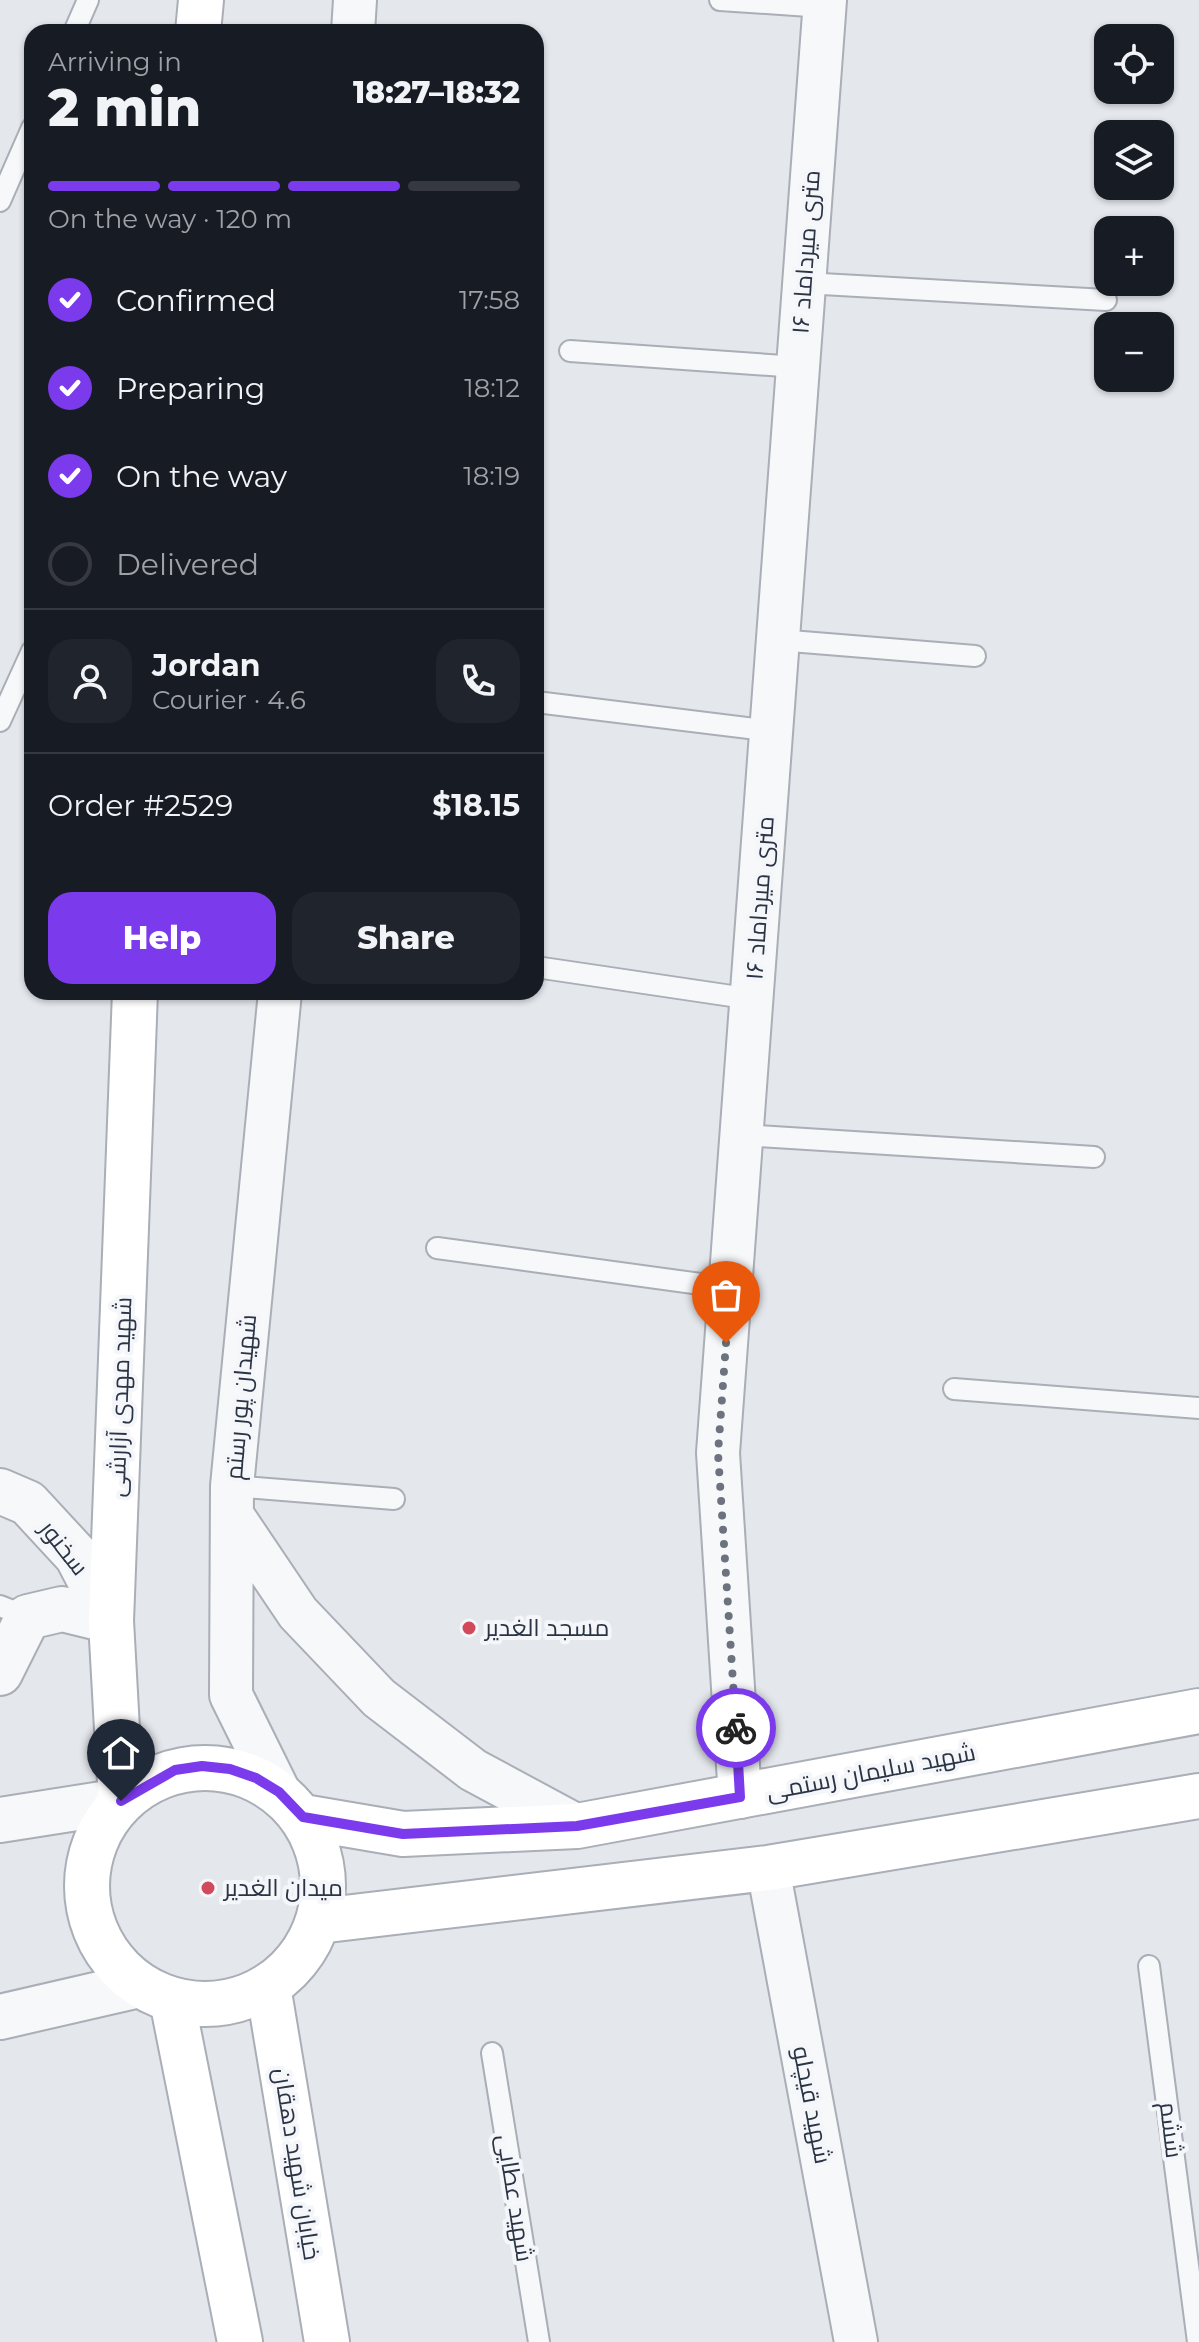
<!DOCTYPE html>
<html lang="en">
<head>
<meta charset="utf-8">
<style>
	body { margin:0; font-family:Montserrat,Cairo,sans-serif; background:#20242c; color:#f1f3f6; height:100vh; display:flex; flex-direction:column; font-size:30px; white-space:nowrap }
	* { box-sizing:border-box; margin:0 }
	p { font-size:26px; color:#9ea1a6 }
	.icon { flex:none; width:44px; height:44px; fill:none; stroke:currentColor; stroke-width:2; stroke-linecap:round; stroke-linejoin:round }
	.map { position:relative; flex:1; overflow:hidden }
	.drawer { position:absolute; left:24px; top:24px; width:520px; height:976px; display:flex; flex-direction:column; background:#171b24; border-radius:24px; box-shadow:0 2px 6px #0004 }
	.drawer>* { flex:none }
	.tools { position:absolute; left:1094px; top:24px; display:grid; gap:16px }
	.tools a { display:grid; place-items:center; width:80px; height:80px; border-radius:16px; background:#171b24; box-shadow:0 2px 6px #0004; font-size:40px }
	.pin { position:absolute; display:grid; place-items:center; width:68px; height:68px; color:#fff; margin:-82px -34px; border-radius:50% 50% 50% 0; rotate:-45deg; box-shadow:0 0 8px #0007 }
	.pin .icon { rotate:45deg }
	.courier { position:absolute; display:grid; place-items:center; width:80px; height:80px; margin:-40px; border:6px solid #7c3aed; border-radius:50%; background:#fff; color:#222; box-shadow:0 2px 10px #0007 }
	.overview em { font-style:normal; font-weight:800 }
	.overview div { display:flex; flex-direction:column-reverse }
	.overview { display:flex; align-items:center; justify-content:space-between; height:136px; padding:0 24px }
	h1 { font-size:52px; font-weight:800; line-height:60px }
	.bar { display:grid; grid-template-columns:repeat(4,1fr); gap:12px 8px; align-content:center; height:96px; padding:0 24px }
	.bar i { height:10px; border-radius:6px; background:#363941 }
	.bar .current { background:#7c3aed }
	.bar p { grid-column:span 4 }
	.line { display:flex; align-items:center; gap:20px; padding:0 24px; border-top:2px solid #363941 }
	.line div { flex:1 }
	.round { display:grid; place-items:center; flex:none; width:84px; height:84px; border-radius:24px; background:#20242c }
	ol { padding:0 24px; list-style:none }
	li { display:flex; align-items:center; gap:24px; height:88px }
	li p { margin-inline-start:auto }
	li .icon { padding:8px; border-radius:50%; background:#7c3aed; color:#fff; stroke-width:4 }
	li:last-child { color:#9ea1a6 }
	li i { width:44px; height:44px; border:4px solid #363941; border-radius:50% }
	.primary-button { display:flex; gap:16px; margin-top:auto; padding:16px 24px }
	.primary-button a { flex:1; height:92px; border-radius:24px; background:#7c3aed; color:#fff; font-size:32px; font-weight:800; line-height:92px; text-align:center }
	.primary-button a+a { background:#20242c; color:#f1f3f6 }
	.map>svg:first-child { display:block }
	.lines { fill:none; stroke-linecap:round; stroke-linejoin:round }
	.service-casing { stroke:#a9aeb7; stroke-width:24 }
	.minor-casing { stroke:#a9aeb7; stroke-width:46 }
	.tertiary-casing { stroke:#a9aeb7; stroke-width:48 }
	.secondary-casing { stroke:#a9aeb7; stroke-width:48 }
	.service { stroke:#f7f8fa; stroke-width:20 }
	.minor { stroke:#f7f8fa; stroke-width:42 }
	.tertiary { stroke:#f7f8fa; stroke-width:44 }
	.secondary { stroke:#fff; stroke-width:44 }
	.done { stroke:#6c737f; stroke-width:8; stroke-dasharray:0 14.4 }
	.route { stroke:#7c3aed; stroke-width:10 }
	.poi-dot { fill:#d1495b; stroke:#f4f6f9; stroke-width:3 }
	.labels { text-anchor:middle; stroke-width:8; stroke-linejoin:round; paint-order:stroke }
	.street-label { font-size:24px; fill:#2b3445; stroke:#f4f6f9 }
	.poi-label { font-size:24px; fill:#2b3445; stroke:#f4f6f9; text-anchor:start }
</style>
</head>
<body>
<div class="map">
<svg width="1199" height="2342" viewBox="0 0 1199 2342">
	<rect width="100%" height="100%" fill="#e4e7ec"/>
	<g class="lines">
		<g class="service-casing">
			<path id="service" d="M720 0 824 7
				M74 32 88 0
				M0 201 32 128
				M804 283 1106 300
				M570 351 798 367
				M778 640 975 656
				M536 702 772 731
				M0 721 32 651
				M536 967 752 999
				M741 1135 1094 1157
				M437 1248 730 1288
				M954 1389 1199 1408
				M232 1486 394 1499
				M0 1606 28 1617
				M1149 1966 1198 2342
				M492 2053 539 2342"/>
		</g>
		<g class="minor-casing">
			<path id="minor" d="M353 32 355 0
				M232 1515 298 1613 379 1698 473 1770 577 1826
				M279 1792 231 1695 232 1486 280 992
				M740 1797 718 1453 825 0
				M768 1868 856 2342"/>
		</g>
		<g class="tertiary-casing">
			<path id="tertiary" d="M0 1491 28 1503 77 1556 111 1621
				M0 1673 28 1617 62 1609 111 1621
				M0 1820 121 1801
				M0 2017 139 1985"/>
		</g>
		<g class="secondary-casing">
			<path id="secondary" d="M198 32 201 0
				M87 1886a118 118 0 1 1 236 0a118 118 0 1 1-236 0Z
				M121 1801 111 1621 135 992
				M303 1817 403 1834 577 1826 1199 1711
				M319 1921 768 1868 1199 1796
				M268 1986 327 2342
				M172 2000 240 2342"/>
		</g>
		<use href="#service" class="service"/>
		<use href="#minor" class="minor"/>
		<use href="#tertiary" class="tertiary"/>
		<use href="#secondary" class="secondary"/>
	</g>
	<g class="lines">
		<path class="done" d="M726 1343 718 1453 736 1728"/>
		<path class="route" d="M121 1801 175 1770 202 1766 230 1769 256 1778 279 1792 303 1817 403 1834 577 1826 740 1797 736 1728"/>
	</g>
	<g class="poi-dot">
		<circle cx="469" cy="1628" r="8"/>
		<circle cx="208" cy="1888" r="8"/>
	</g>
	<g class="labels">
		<g class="street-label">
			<text transform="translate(806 252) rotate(-86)" y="8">۱۶ متری میرداماد</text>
			<text transform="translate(760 898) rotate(-86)" y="8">۱۶ متری میرداماد</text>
			<text transform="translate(120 1397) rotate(-88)" y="8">شهید مهدی آزارشی</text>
			<text transform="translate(241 1397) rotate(-85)" y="8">شهیدان پور رستم</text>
			<text transform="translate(64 1548) rotate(52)" y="8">سخنور</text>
			<text transform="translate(871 1772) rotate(-11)" y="8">شهید سلیمان رستمی</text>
			<text transform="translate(812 2105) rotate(79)" y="8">شهید قیچلو</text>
			<text transform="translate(1171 2130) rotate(83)" y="8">ششم</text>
			<text transform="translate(297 2164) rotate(81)" y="8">خیابان شهید دهقان</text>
			<text transform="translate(515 2198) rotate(81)" y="8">شهید عطایی</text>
		</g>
		<g class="poi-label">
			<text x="485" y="1636">مسجد الغدیر</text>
			<text x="224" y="1896">میدان الغدیر</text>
		</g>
	</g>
</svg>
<div class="tools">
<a><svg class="icon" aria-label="locate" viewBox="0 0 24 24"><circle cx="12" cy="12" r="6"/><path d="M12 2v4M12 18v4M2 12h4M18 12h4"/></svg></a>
<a><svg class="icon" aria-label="layers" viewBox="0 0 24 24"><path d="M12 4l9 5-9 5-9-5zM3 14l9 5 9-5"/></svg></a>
<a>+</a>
<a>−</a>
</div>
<div class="pin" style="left:726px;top:1343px;background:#ea580c"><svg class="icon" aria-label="bag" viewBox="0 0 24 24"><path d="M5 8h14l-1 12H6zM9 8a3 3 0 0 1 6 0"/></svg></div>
<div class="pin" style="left:121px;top:1801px;background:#1f2937"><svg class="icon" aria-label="home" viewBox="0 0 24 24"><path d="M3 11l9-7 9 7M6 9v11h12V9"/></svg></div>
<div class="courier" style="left:736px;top:1728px"><svg class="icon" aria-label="bike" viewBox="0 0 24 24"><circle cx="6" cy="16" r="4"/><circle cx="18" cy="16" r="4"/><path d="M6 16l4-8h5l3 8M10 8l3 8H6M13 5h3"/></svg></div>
<section class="drawer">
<div class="overview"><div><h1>2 min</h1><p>Arriving in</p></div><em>18:27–18:32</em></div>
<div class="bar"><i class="current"></i><i class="current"></i><i class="current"></i><i></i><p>On the way · 120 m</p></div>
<ol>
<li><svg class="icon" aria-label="check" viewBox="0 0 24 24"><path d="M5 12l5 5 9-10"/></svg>Confirmed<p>17:58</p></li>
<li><svg class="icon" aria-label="check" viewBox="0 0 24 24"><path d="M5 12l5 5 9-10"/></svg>Preparing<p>18:12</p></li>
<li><svg class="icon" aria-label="check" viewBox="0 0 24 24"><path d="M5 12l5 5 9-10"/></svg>On the way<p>18:19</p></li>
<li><i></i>Delivered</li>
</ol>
<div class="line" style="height:144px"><a class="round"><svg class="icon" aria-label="person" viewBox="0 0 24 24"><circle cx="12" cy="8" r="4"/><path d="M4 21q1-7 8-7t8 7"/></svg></a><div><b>Jordan</b><p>Courier · 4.6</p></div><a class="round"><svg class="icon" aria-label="phone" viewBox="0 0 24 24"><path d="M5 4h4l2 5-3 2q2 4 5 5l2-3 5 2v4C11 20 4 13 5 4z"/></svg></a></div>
<div class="line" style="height:104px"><div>Order #2529</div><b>$18.15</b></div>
<div class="primary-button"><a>Help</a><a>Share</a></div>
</section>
</div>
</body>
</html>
